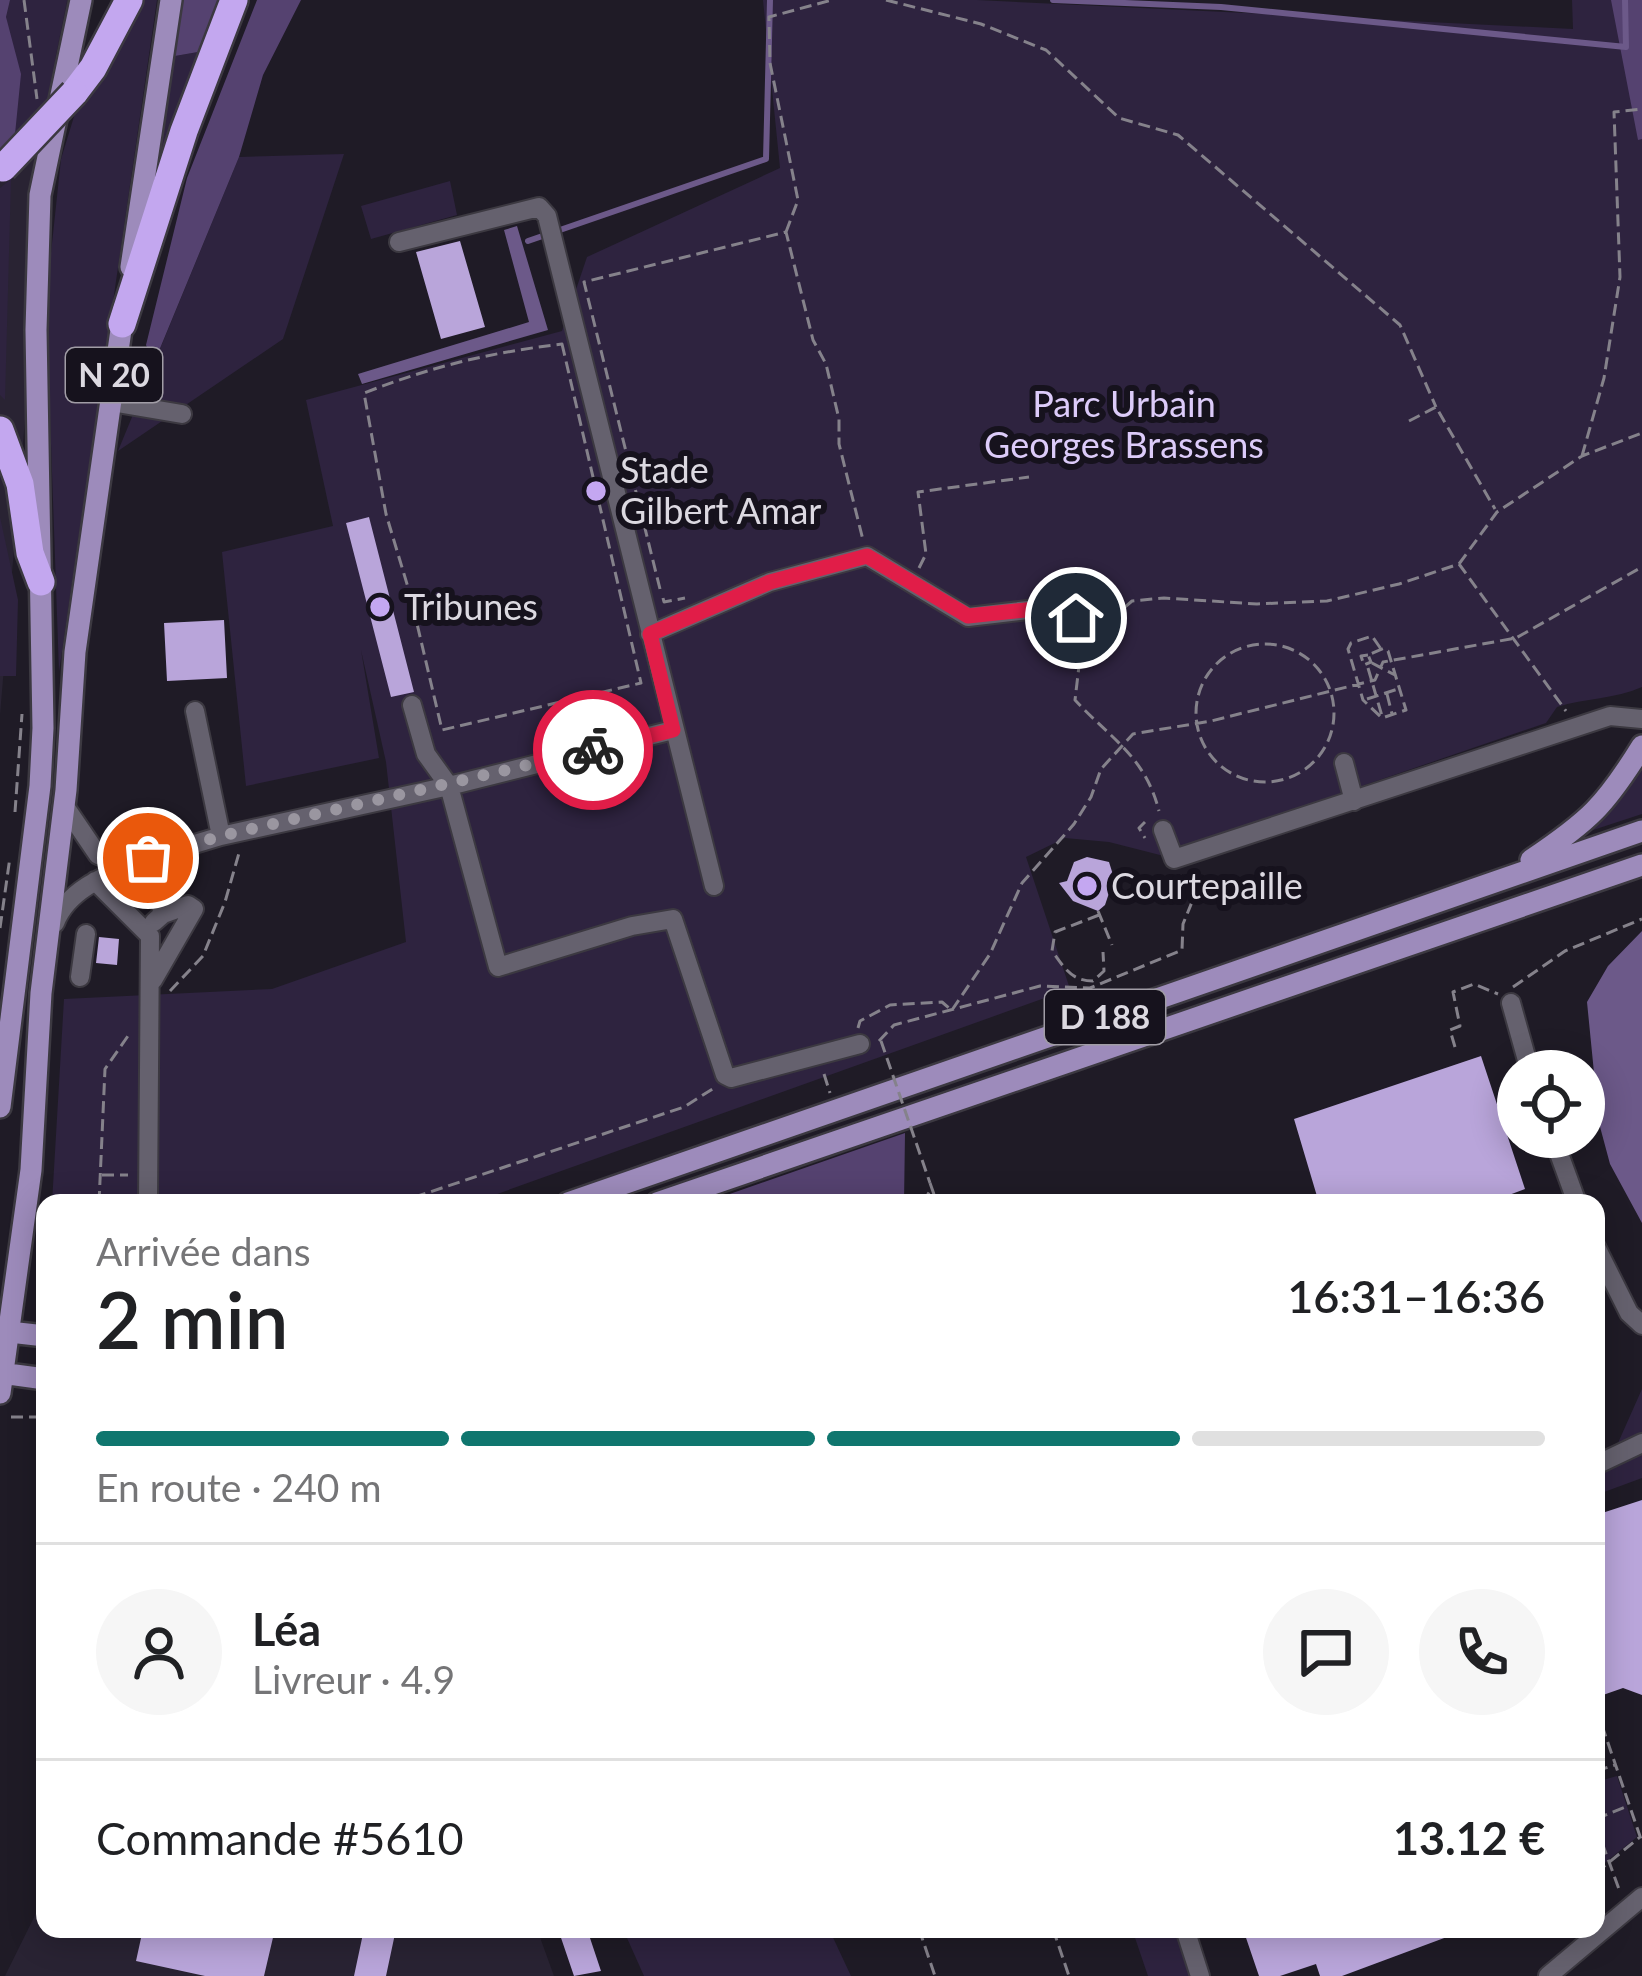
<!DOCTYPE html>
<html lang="fr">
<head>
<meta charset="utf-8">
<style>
	body { margin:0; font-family:Lato,sans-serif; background:#f6f6f6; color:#202124; height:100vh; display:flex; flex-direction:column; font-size:45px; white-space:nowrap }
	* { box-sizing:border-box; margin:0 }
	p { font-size:39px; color:#757577 }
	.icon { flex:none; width:66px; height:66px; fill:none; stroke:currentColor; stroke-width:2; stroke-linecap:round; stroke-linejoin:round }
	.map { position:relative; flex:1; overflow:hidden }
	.details { position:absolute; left:36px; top:1194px; width:1569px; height:744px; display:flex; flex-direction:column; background:#fff; border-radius:24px; box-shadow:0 6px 30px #0003 }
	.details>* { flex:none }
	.tools { position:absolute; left:1497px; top:1050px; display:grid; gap:24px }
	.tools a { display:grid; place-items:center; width:108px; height:108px; border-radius:50%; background:#fff; box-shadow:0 6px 30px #0003; font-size:60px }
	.pin { position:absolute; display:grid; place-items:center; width:102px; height:102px; color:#fff; margin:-51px; border:6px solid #fff; border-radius:50%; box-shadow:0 3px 12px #0007 }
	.courier { position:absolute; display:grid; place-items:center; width:120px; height:120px; margin:-60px; border:9px solid #e11d48; border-radius:50%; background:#fff; color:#222; box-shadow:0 3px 15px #0007 }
	.head em { font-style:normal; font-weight:600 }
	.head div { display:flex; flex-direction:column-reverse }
	.head { display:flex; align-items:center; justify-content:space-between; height:204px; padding:0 60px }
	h1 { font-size:78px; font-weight:600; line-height:90px }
	.bar { display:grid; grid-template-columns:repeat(4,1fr); gap:18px 12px; align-content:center; height:144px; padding:0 60px }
	.bar i { height:15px; border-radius:9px; background:#e0e0e0 }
	.bar .active { background:#0f766e }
	.bar p { grid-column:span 4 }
	.line { display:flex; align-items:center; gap:30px; padding:0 60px; border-top:3px solid #e0e0e0 }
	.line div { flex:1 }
	.round { display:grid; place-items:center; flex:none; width:126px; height:126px; border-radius:63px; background:#f6f6f6 }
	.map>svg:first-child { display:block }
	.built { fill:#292333 }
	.green { fill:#2e233f }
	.forest { fill:#554270 }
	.water { fill:#6c5989 }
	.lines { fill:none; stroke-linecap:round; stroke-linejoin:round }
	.stream { stroke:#6c5989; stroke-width:6 }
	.building { fill:#b9a5da }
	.minor-casing { stroke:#3c3941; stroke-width:22 }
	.major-casing { stroke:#3c3941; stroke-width:26 }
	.highway-casing { stroke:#3c3941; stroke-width:32 }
	.path { stroke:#85828b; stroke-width:3; stroke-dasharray:12 6; stroke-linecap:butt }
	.minor { stroke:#65616e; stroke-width:18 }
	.major { stroke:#9d8bbb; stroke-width:21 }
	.highway { stroke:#c3a7ef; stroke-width:27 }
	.highway-bridge-casing { stroke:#3c3941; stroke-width:32; stroke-linecap:butt }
	.path-bridge { stroke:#85828b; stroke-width:3; stroke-dasharray:12 6; stroke-linecap:butt }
	.highway-bridge { stroke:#c3a7ef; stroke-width:27 }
	.done { stroke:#9a96a0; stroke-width:12; stroke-dasharray:0 21.6 }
	.route { stroke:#e11d48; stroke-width:15 }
	.poi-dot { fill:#c4a7f1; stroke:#16121d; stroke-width:4.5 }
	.labels { text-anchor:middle; stroke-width:12; stroke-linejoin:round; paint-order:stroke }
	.shield { fill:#16121d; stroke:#a19da6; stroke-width:3 }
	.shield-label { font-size:33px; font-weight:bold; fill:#dcd9e1 }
	.park-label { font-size:36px; fill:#dccbf9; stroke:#16121d }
	.poi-label { font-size:36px; fill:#dcd9e1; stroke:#16121d; text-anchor:start }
</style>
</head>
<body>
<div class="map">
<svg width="1642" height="1976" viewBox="0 0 1642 1976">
	<rect width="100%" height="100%" fill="#1f1b26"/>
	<path class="built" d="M0 0H71L56 53 0 715Z
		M45 1895V1929H537L554 1976H5Z"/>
	<path class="green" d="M10 0H67L46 105 14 144 6 17Z
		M140 0H157L59 672 46 300 61 159 76 110 117 53Z
		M763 0H977L1573 29 1572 0H1642V687C1615 699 1585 698 1557 707L1546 723 1160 855 1109 842 1065 838 1026 857 1070 989 472 1203H52L64 999 272 989 406 942 386 762 361 650 379 758 246 786 222 552 333 526 306 400 562 331 587 257 780 168Z
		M198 52 160 154 175 56Z
		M344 154 283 339 118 451 239 157Z
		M11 179 5 400 0 395V188Z
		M450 181 457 215 371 239 361 206Z
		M0 517 18 600 16 676H0Z
		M1642 762V814L1590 831 1634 778Z
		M1642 1389V1478L1596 1495V1476L1606 1470Z
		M1617 1776 1637 1837 1596 1870V1782Z
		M623 1929H829L851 1976H644Z
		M1132 1929H1177L1194 1976H1148Z"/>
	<path class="forest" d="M0 0H10L6 17 21 74 14 144 0 154Z
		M181 0H219L198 52 175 56Z
		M257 0H301L263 75 239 157 154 363 146 345 187 178Z
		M1611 0H1642V139L1638 140Z
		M905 1133 904 1203H704Z"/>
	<path class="water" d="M517 226 548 330 362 384 358 374 529 322 504 230Z
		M1642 931V1223L1610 1164 1599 1123 1587 1002 1608 966Z"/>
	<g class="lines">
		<path class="stream" d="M1053 0 1221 7 1626 47 1625 0
			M528 241 766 159 770 0"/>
	</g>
	<path class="building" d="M460 241 485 327 441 339 416 252Z
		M369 517 414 692 391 697 346 523Z
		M224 620 227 678 167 681 164 623Z
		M1087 857 1109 862 1114 878 1105 905 1098 911 1073 901 1059 883 1067 881 1074 862Z
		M99 937 119 939 117 965 96 963Z
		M1481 1056 1525 1189 1509 1195 1511 1203H1319L1294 1119Z
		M1642 1500V1695L1623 1688 1603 1695 1596 1675V1515Z
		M143 1929H275L264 1976H205L136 1961Z
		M364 1929H396L386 1976H354Z
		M558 1929H587L601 1971 574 1976Z
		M1243 1929H1462L1463 1931 1342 1976H1320L1316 1964 1280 1976H1259Z"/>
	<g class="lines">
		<g class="minor-casing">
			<path id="minor" d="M399 242 539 207 547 216 714 886
				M111 402 182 414
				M650 634 770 582 867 556 968 617 1054 607 1098 630
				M412 705 426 754 449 786 498 967 632 926 673 919 725 1075 731 1078 860 1044
				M195 711 221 836
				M1344 763 1354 801
				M64 805 98 855 113 859 148 858 221 836 449 786 673 730
				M1163 830 1174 859 1610 716 1642 719
				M95 881 150 936 148 1203
				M55 923C69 886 113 873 148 858L163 914
				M80 977 86 934
				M153 980 194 909 188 905 163 914 154 922
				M1511 1003 1530 1071
				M1553 1137 1577 1203
				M1596 1247 1629 1313 1642 1325
				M1596 1465 1642 1443
				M1185 1929 1200 1976
				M1548 1976 1642 1897"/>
		</g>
		<g class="major-casing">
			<path id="major" d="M131 267 171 0
				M1531 860C1589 821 1605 806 1642 746
				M0 1107 40 786 43 728 36 330 40 195 81 0
				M568 1203 1642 831
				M657 1203 1642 865
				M0 1331 45 1336
				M0 1373 45 1379
				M0 1393 31 1170 41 993 66 790 75 652 124 309"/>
		</g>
		<g class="highway-casing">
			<path id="highway" d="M74 93 93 68 129 0
				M122 324 184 131 234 0
				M0 430 20 484 30 553 41 582"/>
		</g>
		<path class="path" d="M24 0 37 99
			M886 0 981 24 1046 50 1119 118 1178 135 1400 325 1436 407
			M786 232 798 200 770 63 769 17 832 0
			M562 344 641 683 442 730 410 594 386 514 364 393C434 366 487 353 562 344Z
			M1409 421 1436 407 1495 509
			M1582 456 1604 378 1620 277 1614 112 1642 109
			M1459 564 1497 512 1582 456 1642 433
			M919 568 926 554 918 492 1029 477
			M660 589 584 282 786 232 813 340 826 364 839 419V444L863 540
			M663 598 664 602 685 598
			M1111 619 1132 601 1164 598 1257 604 1327 601 1399 584 1459 564 1566 711
			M1196 713a69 69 0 1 1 138 0a69 69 0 1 1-138 0Z
			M1090 645 1079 666 1075 700C1111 739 1145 756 1159 811
			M1368 655 1361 656 1364 665 1371 662 1368 655 1384 648 1388 651 1406 710 1382 718 1363 700 1348 649 1351 643 1372 636 1381 649
			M1372 663 1395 675
			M1368 668 1382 716
			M1387 694 1392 714
			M1367 699 1398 689
			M15 812 22 714
			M1145 822 1139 828 1145 838
			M1098 911 1112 945
			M1099 915 1055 932 1052 951C1064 967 1071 981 1093 981L1104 971 1103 952
			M0 928 10 857
			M1513 987 1565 951 1642 919
			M170 991 203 956 225 902 239 853
			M952 1010 990 954 1022 883 1074 824 1091 797 1101 769 1133 734 1211 721 1375 680 1383 662 1516 638 1642 567
			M858 1028 860 1021 890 1005 942 1002 950 1009
			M879 1041 894 1025 1040 986 1090 988 1182 950 1183 924 1192 902 1180 875
			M1455 1047 1450 1030 1460 1026 1453 992 1474 984 1498 994
			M824 1074 830 1093
			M102 1175H128
			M930 1183 937 1203
			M99 1203 105 1069 130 1033
			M397 1203 684 1107 714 1088
			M923 1203 931 1189
			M1245 1203 1250 1201
			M40 1285 45 1282
			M11 1417H45
			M1596 1708 1642 1842
			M1596 1771 1615 1765
			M1596 1819 1628 1806
			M1596 1826 1620 1892
			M1596 1873 1640 1837
			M919 1929 935 1976
			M1053 1929 1069 1976"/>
		<use href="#minor" class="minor"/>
		<use href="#major" class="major"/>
		<use href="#highway" class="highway"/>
		<g class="highway-bridge-casing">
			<path id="highway-bridge" d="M3 168 74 93"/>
		</g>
		<path class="path-bridge" d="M881 1041 930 1183"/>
		<use href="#highway-bridge" class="highway-bridge"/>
	</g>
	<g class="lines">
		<path class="done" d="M148 858 221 836 593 750"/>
		<path class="route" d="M593 750 673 730 650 634 770 582 867 556 968 616 1054 607 1076 618"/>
	</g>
	<g class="poi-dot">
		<circle cx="596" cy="491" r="12"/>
		<circle cx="380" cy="607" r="12"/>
		<circle cx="1087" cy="886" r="12"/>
	</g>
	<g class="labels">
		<g class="shield">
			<rect x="66" y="348" width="96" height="54" rx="9"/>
			<rect x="1045" y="990" width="120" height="54" rx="9"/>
		</g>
		<g class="shield-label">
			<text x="114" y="387">N 20</text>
			<text x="1105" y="1029">D 188</text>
		</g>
		<g class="park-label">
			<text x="1124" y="417">Parc Urbain<tspan x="1124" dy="41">Georges Brassens</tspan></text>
		</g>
		<g class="poi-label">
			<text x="620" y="483">Stade<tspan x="620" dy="41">Gilbert Amar</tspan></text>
			<text x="404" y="620">Tribunes</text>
			<text x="1111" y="899">Courtepaille</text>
		</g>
	</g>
</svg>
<div class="tools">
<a><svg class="icon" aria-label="locate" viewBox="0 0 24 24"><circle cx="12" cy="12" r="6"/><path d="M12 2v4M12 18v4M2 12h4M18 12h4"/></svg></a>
</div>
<div class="pin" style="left:148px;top:858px;background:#ea580c"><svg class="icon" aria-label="bag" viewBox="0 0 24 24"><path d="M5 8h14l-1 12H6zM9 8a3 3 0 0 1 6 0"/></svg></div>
<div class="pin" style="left:1076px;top:618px;background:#1f2937"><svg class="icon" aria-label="home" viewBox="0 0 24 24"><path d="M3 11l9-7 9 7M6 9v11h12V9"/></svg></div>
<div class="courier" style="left:593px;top:750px"><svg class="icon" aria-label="bike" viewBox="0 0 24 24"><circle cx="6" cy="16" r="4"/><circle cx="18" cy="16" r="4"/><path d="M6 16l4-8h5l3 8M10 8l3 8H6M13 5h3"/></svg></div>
<section class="details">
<div class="head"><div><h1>2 min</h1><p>Arrivée dans</p></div><em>16:31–16:36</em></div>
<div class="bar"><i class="active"></i><i class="active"></i><i class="active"></i><i></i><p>En route · 240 m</p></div>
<div class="line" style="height:216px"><a class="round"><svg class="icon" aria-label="person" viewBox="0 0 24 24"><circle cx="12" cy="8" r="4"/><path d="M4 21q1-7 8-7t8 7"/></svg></a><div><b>Léa</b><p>Livreur · 4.9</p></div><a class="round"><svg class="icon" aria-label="chat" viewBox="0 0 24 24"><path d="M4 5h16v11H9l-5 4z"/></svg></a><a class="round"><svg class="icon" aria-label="phone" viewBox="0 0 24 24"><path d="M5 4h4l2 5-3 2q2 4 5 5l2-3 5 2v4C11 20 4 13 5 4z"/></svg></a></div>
<div class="line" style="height:156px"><div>Commande #5610</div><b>13.12 €</b></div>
</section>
</div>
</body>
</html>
